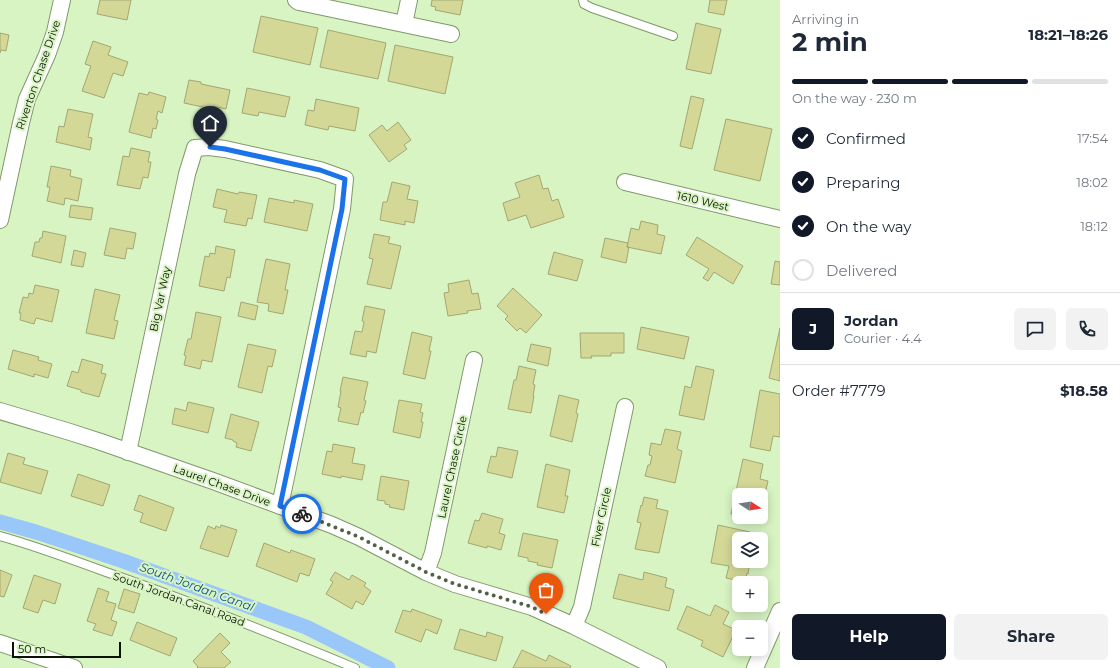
<!DOCTYPE html>
<html lang="en">
<head>
<meta charset="utf-8">
<style>
	body { margin:0; font-family:Montserrat,sans-serif; background:#f2f2f3; color:#1f2937; height:100vh; display:flex; flex-direction:column; font-size:15px; white-space:nowrap }
	* { box-sizing:border-box; margin:0 }
	p { font-size:13px; color:#747a83 }
	.icon { flex:none; width:22px; height:22px; fill:none; stroke:currentColor; stroke-width:2; stroke-linecap:round; stroke-linejoin:round }
	.map { position:relative; flex:1; overflow:hidden }
	.drawer { display:flex; flex-direction:column; background:#fff; width:340px }
	.drawer>* { flex:none }
	.needle { width:26px; rotate:102deg }
	.fabs { position:absolute; left:732px; top:488px; display:grid; gap:8px }
	.fabs a { display:grid; place-items:center; width:36px; height:36px; border-radius:6px; background:#fff; box-shadow:0 2px 10px #0003; font-size:20px }
	.scale { position:absolute; left:12px; bottom:10px; width:109px; box-sizing:border-box; padding-left:4px; border:2px solid #091203; border-top:0; font-size:11px; line-height:14px; white-space:nowrap; color:#091203; -webkit-text-stroke:3px #d8f4c3; paint-order:stroke }
	.pin { position:absolute; display:grid; place-items:center; width:34px; height:34px; color:#fff; margin:-41px -17px; border-radius:50% 50% 50% 0; rotate:-45deg; box-shadow:0 0 4px #0007 }
	.pin .icon { rotate:45deg }
	.courier { position:absolute; display:grid; place-items:center; width:40px; height:40px; margin:-20px; border:3px solid #1a73e8; border-radius:50%; background:#fff; color:#222; box-shadow:0 1px 5px #0007 }
	.head em { font-style:normal; font-weight:700 }
	.head div { display:flex; flex-direction:column-reverse }
	.head { display:flex; align-items:center; justify-content:space-between; height:68px; padding:0 12px }
	h1 { font-size:26px; font-weight:700; line-height:30px }
	.bar { display:grid; grid-template-columns:repeat(4,1fr); gap:6px 4px; align-content:center; height:48px; padding:0 12px }
	.bar i { height:5px; border-radius:3px; background:#e0e1e3 }
	.bar .current { background:#111827 }
	.bar p { grid-column:span 4 }
	.line { display:flex; align-items:center; gap:10px; padding:0 12px; border-top:1px solid #e0e1e3 }
	.line div { flex:1 }
	.round { display:grid; place-items:center; flex:none; width:42px; height:42px; border-radius:6px; background:#f2f2f3 }
	ol { padding:0 12px; list-style:none }
	li { display:flex; align-items:center; gap:12px; height:44px }
	li p { margin-inline-start:auto }
	li .icon { padding:4px; border-radius:50%; background:#111827; color:#fff; stroke-width:4 }
	li:last-child { color:#747a83 }
	li i { width:22px; height:22px; border:2px solid #e0e1e3; border-radius:50% }
	.button { display:flex; gap:8px; margin-top:auto; padding:8px 12px }
	.button a { flex:1; height:46px; border-radius:6px; background:#111827; color:#fff; font-size:16px; font-weight:700; line-height:46px; text-align:center }
	.button a+a { background:#f2f2f3; color:#1f2937 }
	main { display:flex; flex:1; min-height:0 }
	.map>svg:first-child { display:block }
	.lines { fill:none; stroke-linecap:round; stroke-linejoin:round }
	.canal { stroke:#9ac7f9; stroke-width:15 }
	.building { fill:#d3d897; stroke:#a3a772 }
	.service-casing { stroke:#80996b; stroke-width:10 }
	.minor-casing { stroke:#80996b; stroke-width:18 }
	.service { stroke:#fff; stroke-width:8 }
	.minor { stroke:#fff; stroke-width:16 }
	.done { stroke:#516146; stroke-width:4; stroke-dasharray:0 7.2 }
	.route { stroke:#1a73e8; stroke-width:5 }
	.labels { text-anchor:middle; stroke-width:4; stroke-linejoin:round; paint-order:stroke }
	.street-label { font-size:11px; fill:#091203; stroke:#d8f4c3 }
	.water-label { font-size:12px; font-style:italic; fill:#0d4e89; stroke:#d8f4c3 }
</style>
</head>
<body>
<main>
<div class="map">
<svg width="780" height="668" viewBox="0 0 780 668">
	<rect width="100%" height="100%" fill="#d8f4c3"/>
	<g class="lines">
		<path class="canal" d="M0 522 36 532 123 561 306 627 388 668"/>
	</g>
	<path class="building" d="M100 0H131L127 20 97 14Z
		M432 0H463L460 15 435 10 436 7 431 6Z
		M710 0H727L724 15 708 12Z
		M261 16 318 28 310 65 253 52Z
		M696 23 721 29 711 74 686 69Z
		M328 30 386 43 378 79 320 67Z
		M0 33 9 35 6 51 1 50 0 53Z
		M93 41 111 47 108 55 128 62 123 76 113 73 104 98 82 91 91 66 85 64Z
		M395 45 453 57 445 94 388 81Z
		M189 80 201 82V84L230 90 226 109 213 106 212 109 184 103Z
		M247 88 290 97 285 117 259 112 258 116 242 113Z
		M149 92 166 97 162 113 158 111 156 119 158 120 156 129 153 128 151 138 129 132 139 93 148 95Z
		M691 96 704 99 692 149 680 146Z
		M316 99 359 108 355 131 329 126 328 130 305 125 308 110 314 111Z
		M68 109 93 114 88 137 92 138 90 150 56 142 59 126 64 127Z
		M726 119 772 129 760 181 714 170Z
		M398 122 411 140 404 145 407 149 389 162 369 135 382 125 387 131Z
		M131 148 150 152 148 162H151L148 178 143 177 140 189 117 185 123 156 129 157Z
		M51 166 71 170 70 176 82 179 78 201 65 198 64 205 47 201 50 187H47Z
		M539 175 543 189 548 188 552 201 558 199 564 217 531 228 526 215 508 221 503 203 520 197 515 183Z
		M392 182 410 186 407 199 418 201 414 223 405 221V225L380 220 383 202H387Z
		M217 189 238 194 239 192 257 195 252 219 248 218 246 226 224 222 227 210 213 207Z
		M269 198 294 203V200L313 204 307 231 264 222Z
		M71 205 93 208 91 220 69 217Z
		M641 221 658 225 657 234 665 236 661 254 627 247 631 228 639 230Z
		M110 228 136 233 133 249 127 248 125 259 104 255Z
		M43 231 66 236 61 263 32 256 35 242H39L40 238H42Z
		M374 234 390 237 388 243 401 246 391 289 367 284 373 259 369 258Z
		M697 237 743 266 733 284 714 272 708 281 703 278 709 269 686 255Z
		M605 238 628 243 627 247H629L626 263 601 257Z
		M216 246 235 250 230 278 227 277 224 291 199 286 205 256 209 257 210 253 215 254Z
		M74 250 86 253 83 267 71 265Z
		M554 252 583 260 577 281 548 274Z
		M266 259 290 264 285 290H288L283 314 268 311 269 304 257 302Z
		M775 261 780 262V285L771 284Z
		M469 280 472 294 478 293 481 309 467 311 468 313 448 316 444 293 449 292 448 284Z
		M35 285 59 290 52 322 36 318 34 324 20 320 21 313H19L23 297 28 298 29 293 33 294Z
		M513 288 542 315 526 333 520 328 517 331 505 319 508 316 497 306Z
		M95 289 120 295 114 320 118 321 114 339 86 333Z
		M241 302 258 306 255 320 238 316Z
		M365 306 385 310 376 353 367 351 366 357 350 354 355 331 362 332 364 322 362 321Z
		M196 312 221 317 212 362 202 360 200 369 184 365 186 356 184 355 188 339H191Z
		M641 327 689 337 684 359 637 349Z
		M780 328V381L769 378Z
		M412 332 432 337 429 351H431L425 379 403 374Z
		M580 333H624V353H611V356H591L592 358H581Z
		M248 344 276 350 272 367 268 366 262 393 238 387Z
		M531 344 551 348 548 366 527 361Z
		M13 350 39 357 38 360 52 364 48 378 34 374V377L8 369Z
		M82 359 103 365 101 373 106 374 99 397 81 392V390L67 386 72 371 78 373Z
		M519 366 536 370 533 384 535 385 533 396H534L531 413 508 409 514 380H516Z
		M696 366 714 370 704 420 679 415 685 386 691 388Z
		M343 377 368 382 364 400 366 401 363 413 361 412 358 425 338 421 341 408 338 407 341 391H340Z
		M760 390 780 394V437L773 436 770 451 750 447Z
		M559 395 579 400 576 413 578 414 572 442 550 436Z
		M399 400 422 404 420 412 423 413 421 422H423L420 438 393 432Z
		M188 402 214 408 208 433 172 424 175 408 186 411Z
		M231 414 259 422 251 451 236 447 237 443 233 441V440L225 438Z
		M665 429 681 432 677 449 682 451 675 483 645 476 648 465H650L652 456 649 455 651 443 661 445Z
		M333 444 355 448 352 463 365 465 362 480 341 476V478L322 474 327 451 332 452Z
		M498 447 518 451 512 478 487 472 491 456 496 457Z
		M8 453 25 458 23 464 48 471 41 494 0 482Z
		M743 459 763 464 760 479 768 481 765 494H762L761 498V495H739V516L731 514Z
		M546 464 570 470 565 496H568L564 513 537 507Z
		M78 474 110 485 103 506 71 496Z
		M381 476 409 481 404 510 389 507 390 505 385 504V501L377 500Z
		M139 495 174 508 166 531 140 522 143 513 134 510Z
		M644 497 658 500 656 508 668 511 659 553 635 549 641 523 637 522 641 505 642 506Z
		M482 513 503 519 499 533 505 535 501 550 487 546V548L468 543 475 520 479 521Z
		M221 525 237 530 228 557 200 548 208 526 215 529 216 526 220 528Z
		M718 525 750 532 748 539H739V561H750L748 574 747 573 745 582 726 578 729 566 711 563Z
		M523 533 558 540 552 568 537 565 538 563 528 561V558L518 556Z
		M264 543 290 553 291 550 315 559 309 576 300 573 297 582 256 566Z
		M0 570 12 575 4 597 0 596Z
		M335 572 349 580 352 575 366 583 364 586 371 591 363 605 356 601 352 609 326 594 333 582 330 580Z
		M644 572 667 578 665 587 674 590 669 611 613 598 619 574 643 580Z
		M34 575 61 584 55 604 43 600 38 613 23 608Z
		M98 588 109 592 106 601 116 604 111 620 117 622 112 636 93 630 96 624 87 621Z
		M124 589 140 594 134 613 118 608Z
		M715 605 729 612 723 624 736 630 723 657 701 646 703 641 677 629 687 606 710 616Z
		M412 609 442 620 437 634 426 629 421 642 395 632 403 610 411 612Z
		M137 622 177 638 170 656 130 640Z
		M460 629 486 637 487 632 503 637 496 661 454 649Z
		M220 633 230 643 221 652 231 662 224 668H197L198 667 193 661Z
		M522 650 546 661 549 655 571 666 570 668H513Z"/>
	<g class="lines">
		<g class="service-casing">
			<path id="service" d="M583 0 584 4 592 8 673 36
				M0 536C36 546 71 559 106 572 190 601 273 634 355 668"/>
		</g>
		<g class="minor-casing">
			<path id="minor" d="M296 0 299 2 451 34
				M404 24 409 0
				M625 182 780 219
				M0 220 21 123 27 99 47 55 55 32 62 0
				M0 411 70 432 98 441 213 481 332 525 359 537 426 572 455 584 532 607 574 626 658 668
				M128 452 187 174 195 148 209 147 225 149 320 170 345 179 342 209 280 506
				M426 572 433 553 474 360
				M574 626 582 607 625 407
				M0 643 74 668
				M755 668 780 611"/>
		</g>
		<use href="#service" class="service"/>
		<use href="#minor" class="minor"/>
	</g>
	<g class="lines">
		<path class="done" d="M302 514 359 537 426 572 455 584 532 607 546 614"/>
		<path class="route" d="M210 147 225 149 320 170 345 179 342 209 280 506 302 514"/>
	</g>
	<g class="labels">
		<g class="street-label">
			<text transform="translate(38 75) rotate(-71)" y="4">Riverton Chase Drive</text>
			<text transform="translate(703 201) rotate(13)" y="4">1610 West</text>
			<text transform="translate(160 299) rotate(-78)" y="4">Big Var Way</text>
			<text transform="translate(452 467) rotate(-78)" y="4">Laurel Chase Circle</text>
			<text transform="translate(222 485) rotate(20)" y="4">Laurel Chase Drive</text>
			<text transform="translate(601 517) rotate(-78)" y="4">Fiver Circle</text>
			<text transform="translate(179 599) rotate(20)" y="4">South Jordan Canal Road</text>
		</g>
		<g class="water-label">
			<text transform="translate(197 587) rotate(20)" y="4">South Jordan Canal</text>
		</g>
	</g>
</svg>
<div class="fabs">
<a><svg class="needle" viewBox="-14 -14 28 28"><path d="M0-13l5 13h-10z" fill="#e53935"/><path d="M0 13l5-13h-10z" fill="#747a83"/></svg></a>
<a><svg class="icon" aria-label="layers" viewBox="0 0 24 24"><path d="M12 4l9 5-9 5-9-5zM3 14l9 5 9-5"/></svg></a>
<a>+</a>
<a>−</a>
</div>
<div class="scale">50 m</div>
<div class="pin" style="left:546px;top:614px;background:#ea580c"><svg class="icon" aria-label="bag" viewBox="0 0 24 24"><path d="M5 8h14l-1 12H6zM9 8a3 3 0 0 1 6 0"/></svg></div>
<div class="pin" style="left:210px;top:147px;background:#1f2937"><svg class="icon" aria-label="home" viewBox="0 0 24 24"><path d="M3 11l9-7 9 7M6 9v11h12V9"/></svg></div>
<div class="courier" style="left:302px;top:514px"><svg class="icon" aria-label="bike" viewBox="0 0 24 24"><circle cx="6" cy="16" r="4"/><circle cx="18" cy="16" r="4"/><path d="M6 16l4-8h5l3 8M10 8l3 8H6M13 5h3"/></svg></div>
</div>
<section class="drawer">
<div class="head"><div><h1>2 min</h1><p>Arriving in</p></div><em>18:21–18:26</em></div>
<div class="bar"><i class="current"></i><i class="current"></i><i class="current"></i><i></i><p>On the way · 230 m</p></div>
<ol>
<li><svg class="icon" aria-label="check" viewBox="0 0 24 24"><path d="M5 12l5 5 9-10"/></svg>Confirmed<p>17:54</p></li>
<li><svg class="icon" aria-label="check" viewBox="0 0 24 24"><path d="M5 12l5 5 9-10"/></svg>Preparing<p>18:02</p></li>
<li><svg class="icon" aria-label="check" viewBox="0 0 24 24"><path d="M5 12l5 5 9-10"/></svg>On the way<p>18:12</p></li>
<li><i></i>Delivered</li>
</ol>
<div class="line" style="height:72px"><b class="round" style="background:#111827;color:#fff">J</b><div><b>Jordan</b><p>Courier · 4.4</p></div><a class="round"><svg class="icon" aria-label="chat" viewBox="0 0 24 24"><path d="M4 5h16v11H9l-5 4z"/></svg></a><a class="round"><svg class="icon" aria-label="phone" viewBox="0 0 24 24"><path d="M5 4h4l2 5-3 2q2 4 5 5l2-3 5 2v4C11 20 4 13 5 4z"/></svg></a></div>
<div class="line" style="height:52px"><div>Order #7779</div><b>$18.58</b></div>
<div class="button"><a>Help</a><a>Share</a></div>
</section>
</main>
</body>
</html>
